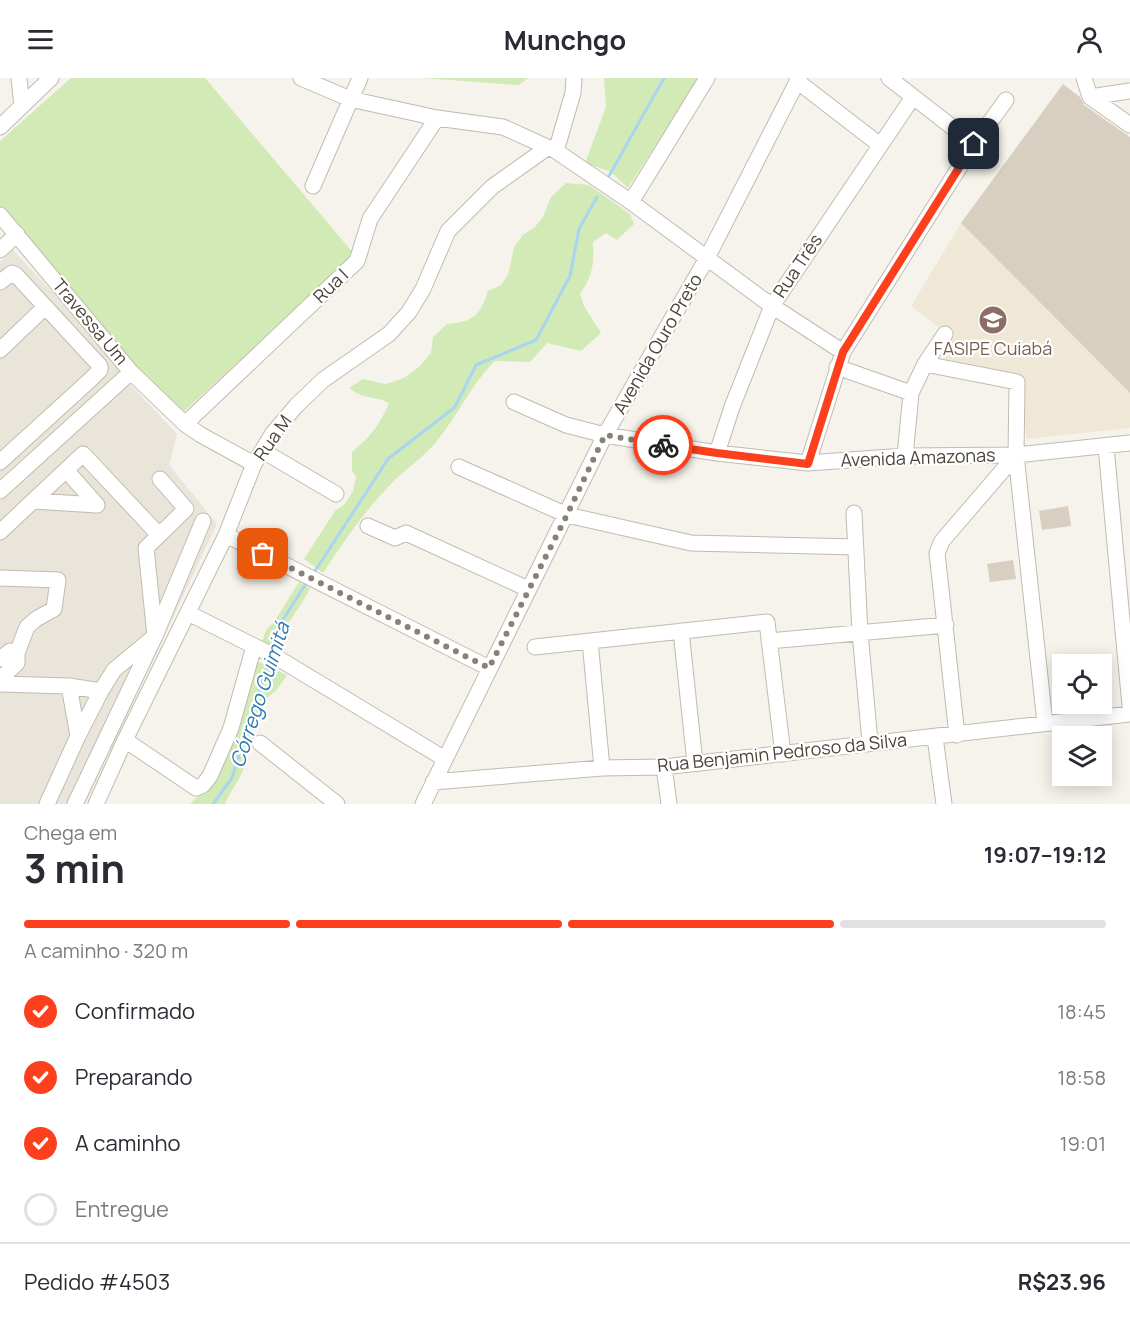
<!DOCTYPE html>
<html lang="pt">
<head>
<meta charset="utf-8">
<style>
	body { margin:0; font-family:Manrope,sans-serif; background:#f7f7f7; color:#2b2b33; height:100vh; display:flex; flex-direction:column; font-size:22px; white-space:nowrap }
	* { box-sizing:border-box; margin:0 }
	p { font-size:20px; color:#7c7c81 }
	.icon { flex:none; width:33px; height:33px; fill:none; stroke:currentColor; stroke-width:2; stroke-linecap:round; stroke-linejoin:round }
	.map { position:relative; height:726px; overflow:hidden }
	.sheet { display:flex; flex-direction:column; background:#fff; flex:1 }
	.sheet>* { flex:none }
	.fabs { position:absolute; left:1052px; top:576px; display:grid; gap:12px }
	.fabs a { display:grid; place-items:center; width:60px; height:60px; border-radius:0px; background:#fff; box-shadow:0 3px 15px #0003; font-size:30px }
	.pin { position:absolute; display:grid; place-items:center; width:51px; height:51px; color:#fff; margin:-26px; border-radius:12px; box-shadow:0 3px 9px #0006 }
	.courier { position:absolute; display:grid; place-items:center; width:60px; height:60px; margin:-30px; border:4px solid #fc3f1d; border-radius:50%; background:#fff; color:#222; box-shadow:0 2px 8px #0007 }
	.summary em { font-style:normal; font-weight:700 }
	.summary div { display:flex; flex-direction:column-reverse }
	.summary { display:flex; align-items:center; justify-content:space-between; height:102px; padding:0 24px }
	h1 { font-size:39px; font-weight:700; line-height:45px }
	.bar { display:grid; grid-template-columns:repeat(4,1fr); gap:9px 6px; align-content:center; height:72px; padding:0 24px }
	.bar i { height:8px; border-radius:4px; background:#e1e1e2 }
	.bar .current { background:#fc3f1d }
	.bar p { grid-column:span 4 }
	.line { display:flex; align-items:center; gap:15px; padding:0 24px; border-top:2px solid #e1e1e2 }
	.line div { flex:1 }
	ol { padding:0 24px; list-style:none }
	li { display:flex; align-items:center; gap:18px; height:66px }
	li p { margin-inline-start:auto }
	li .icon { padding:6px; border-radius:50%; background:#fc3f1d; color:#fff; stroke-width:4 }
	li:last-child { color:#7c7c81 }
	li i { width:33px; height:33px; border:3px solid #e1e1e2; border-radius:50% }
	header { display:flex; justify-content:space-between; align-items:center; height:78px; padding:0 24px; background:#fff; font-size:27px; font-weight:700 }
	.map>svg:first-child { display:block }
	.residential { fill:#eae5da }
	.education { fill:#efe8d6 }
	.green { fill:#d2eab5 }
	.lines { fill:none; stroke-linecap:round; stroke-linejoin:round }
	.stream { stroke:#a9d4f2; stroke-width:3 }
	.building { fill:#d8cfc1 }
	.minor-casing { stroke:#c2bbae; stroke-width:17 }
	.minor { stroke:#fff; stroke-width:15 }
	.done { stroke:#878178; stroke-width:6; stroke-dasharray:0 10.8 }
	.route { stroke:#fc3f1d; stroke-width:8 }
	.labels { text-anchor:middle; stroke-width:4.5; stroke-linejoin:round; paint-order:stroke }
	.street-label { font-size:18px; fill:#4b4439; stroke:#fff }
	.education-label { font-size:18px; fill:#785e54; stroke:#fff }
	.water-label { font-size:20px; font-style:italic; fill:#2e7ab2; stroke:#fff }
</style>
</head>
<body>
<header><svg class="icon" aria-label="menu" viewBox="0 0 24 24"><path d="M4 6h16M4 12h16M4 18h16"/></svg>Munchgo<svg class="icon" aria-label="person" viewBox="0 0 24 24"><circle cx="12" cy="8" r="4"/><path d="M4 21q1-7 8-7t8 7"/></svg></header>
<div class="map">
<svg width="1130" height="726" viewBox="0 0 1130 726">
	<rect width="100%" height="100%" fill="#f6f3ec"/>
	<path class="residential" d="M13 172 126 293 0 409V184Z
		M129 305 177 356 169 387 217 446 85 726H0V423Z"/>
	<path class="education" d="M961 145 1130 315V350L1027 361 1017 299 945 281 937 274 947 256 911 228Z"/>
	<path class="green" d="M71 0H205L355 177 179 338 0 134V63Z
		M423 0H529L518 7Z
		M604 0H699L628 110 611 94 585 85 606 29Z
		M566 105 589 107 630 136 634 146 617 162 606 155 593 164C594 187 593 197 580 216L584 228 601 255 581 273 547 265 530 284 495 283C471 306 458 338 436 364 423 380 406 390 392 405 365 432 344 463 323 495L304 481 335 433 345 426 353 413 356 399 352 393V374C371 358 379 348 389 325 374 317 364 322 349 310L363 301 386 306 404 300 420 288 431 275 433 259 447 246C473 244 480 238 488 213L501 207 508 197 514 169 523 157 535 149 543 139 551 119Z
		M299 504 310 510C300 532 283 547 277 570L262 564 266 552 274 544Z
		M255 582 287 597 276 613 270 617 264 626 262 636 244 672C250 694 232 707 225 726H190L207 709Z"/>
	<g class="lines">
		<path class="stream" d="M609 98 664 0
			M313 496 388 381 455 329 476 287 536 262 570 198 579 151 597 119
			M272 572 280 546 307 504
			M213 726 232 700 269 581"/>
	</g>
	<path class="building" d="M1063 6 1080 19 1084 27 1130 59V315L961 145Z
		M1068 428 1071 448 1042 452 1039 433Z
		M1013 482 1016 501 990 504 987 486Z"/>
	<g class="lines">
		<g class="minor-casing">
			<path id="minor" d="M19 0 22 28
				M301 0 350 21 437 40 503 49 556 73 631 124 772 228 843 274
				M889 0 974 66
				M1084 0 1090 19
				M797 3 880 67
				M1090 19 1130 47
				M1090 19 1130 13
				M0 49 51 0
				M556 73 573 15 574 0
				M313 108 360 0
				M631 124 707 0
				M0 137 131 294 185 346 201 357 254 386
				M0 172 17 156
				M0 204 12 195 16 197 100 288V292L90 302 0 384
				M0 272 45 229
				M925 286 1017 304 1016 377 1045 645
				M837 289 911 315
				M514 324 566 347 605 357 717 375 808 385 905 378 1016 377 1130 365
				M185 346 357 183 370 141 437 40
				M1106 369 1130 628
				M263 373 336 416
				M717 375 732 329 772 228 913 19
				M905 378 911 315 925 286 945 256
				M808 385 843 274 974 66 1006 22
				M459 389 567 437 691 465 855 469
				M0 413 131 294
				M34 423 97 427 66 392
				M854 435 860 555 870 664
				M368 448 395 460 406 455 528 511
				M0 454 83 376 159 457
				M226 457 489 590
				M0 500 58 502 54 531 36 541 27 549 17 575V585L0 601
				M188 535 276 579 445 681
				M681 553 695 685
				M590 563 602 690
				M769 563 946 547
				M535 569 767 544 783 676
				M0 581 10 573 17 575
				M0 606 69 608 101 613 114 592 155 558 146 470 186 431 160 401
				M957 657 937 475 942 463 1016 377
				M78 658 101 613
				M935 659 944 726
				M125 662 196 710 203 707 210 698 231 650 254 568
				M260 665 337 726
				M664 689 669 726
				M433 704 602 690 664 689 1130 636
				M47 726 78 658 69 608
				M75 726 155 558 203 443
				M96 726 125 662 226 457 254 386 273 355 296 328 323 302 389 256 409 234 423 211 448 153 492 109 547 70
				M423 726 605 357 707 180 799 0"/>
		</g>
		<use href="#minor" class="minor"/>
	</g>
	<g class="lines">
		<path class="done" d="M263 476 489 590 567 437 605 357 663 367"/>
		<path class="route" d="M663 367 717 375 808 386 843 274 974 66"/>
	</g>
	<defs>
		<g id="university-disc" transform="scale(1.5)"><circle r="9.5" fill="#8d6e63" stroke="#fff"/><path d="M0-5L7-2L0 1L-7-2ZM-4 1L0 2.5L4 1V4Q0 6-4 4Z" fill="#fff"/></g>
	</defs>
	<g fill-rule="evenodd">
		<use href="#university-disc" x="993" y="242"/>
	</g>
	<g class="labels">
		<g class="street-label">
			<text transform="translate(798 188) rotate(-56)" y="6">Rua Três</text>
			<text transform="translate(331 208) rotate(-44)" y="6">Rua I</text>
			<text transform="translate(90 244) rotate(50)" y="6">Travessa Um</text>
			<text transform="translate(658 266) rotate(-60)" y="6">Avenida Ouro Preto</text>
			<text transform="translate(273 360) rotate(-55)" y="6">Rua M</text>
			<text transform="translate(918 380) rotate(-2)" y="6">Avenida Amazonas</text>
			<text transform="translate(782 675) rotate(-6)" y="6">Rua Benjamin Pedroso da Silva</text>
		</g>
		<g class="education-label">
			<text x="993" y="277">FASIPE Cuiabá</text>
		</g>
		<g class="water-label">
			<text transform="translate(260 617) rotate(-72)" y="7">Córrego Guimitá</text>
		</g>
	</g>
</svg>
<div class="fabs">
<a><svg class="icon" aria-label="locate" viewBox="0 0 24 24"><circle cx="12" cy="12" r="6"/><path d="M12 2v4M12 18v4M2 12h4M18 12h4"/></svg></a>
<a><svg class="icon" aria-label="layers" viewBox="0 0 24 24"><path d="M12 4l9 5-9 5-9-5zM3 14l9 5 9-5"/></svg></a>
</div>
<div class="pin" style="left:263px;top:476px;background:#ea580c"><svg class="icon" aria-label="bag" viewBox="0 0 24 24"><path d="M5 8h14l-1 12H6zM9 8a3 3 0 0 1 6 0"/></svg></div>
<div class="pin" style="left:974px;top:66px;background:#1f2937"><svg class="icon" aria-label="home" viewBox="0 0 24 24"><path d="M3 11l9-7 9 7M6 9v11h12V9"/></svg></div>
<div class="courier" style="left:663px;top:367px"><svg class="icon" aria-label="bike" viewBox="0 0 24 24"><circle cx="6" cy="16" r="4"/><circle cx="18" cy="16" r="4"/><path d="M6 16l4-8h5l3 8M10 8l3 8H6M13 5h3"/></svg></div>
</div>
<section class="sheet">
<div class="summary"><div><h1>3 min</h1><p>Chega em</p></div><em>19:07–19:12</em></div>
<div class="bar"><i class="current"></i><i class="current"></i><i class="current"></i><i></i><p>A caminho · 320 m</p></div>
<ol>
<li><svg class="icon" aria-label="check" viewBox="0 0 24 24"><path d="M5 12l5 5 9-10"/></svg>Confirmado<p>18:45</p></li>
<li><svg class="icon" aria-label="check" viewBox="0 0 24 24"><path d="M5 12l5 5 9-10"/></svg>Preparando<p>18:58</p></li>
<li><svg class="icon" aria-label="check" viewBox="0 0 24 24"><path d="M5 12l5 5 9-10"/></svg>A caminho<p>19:01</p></li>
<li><i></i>Entregue</li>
</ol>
<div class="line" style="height:78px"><div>Pedido #4503</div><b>R$23.96</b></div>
</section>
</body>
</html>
